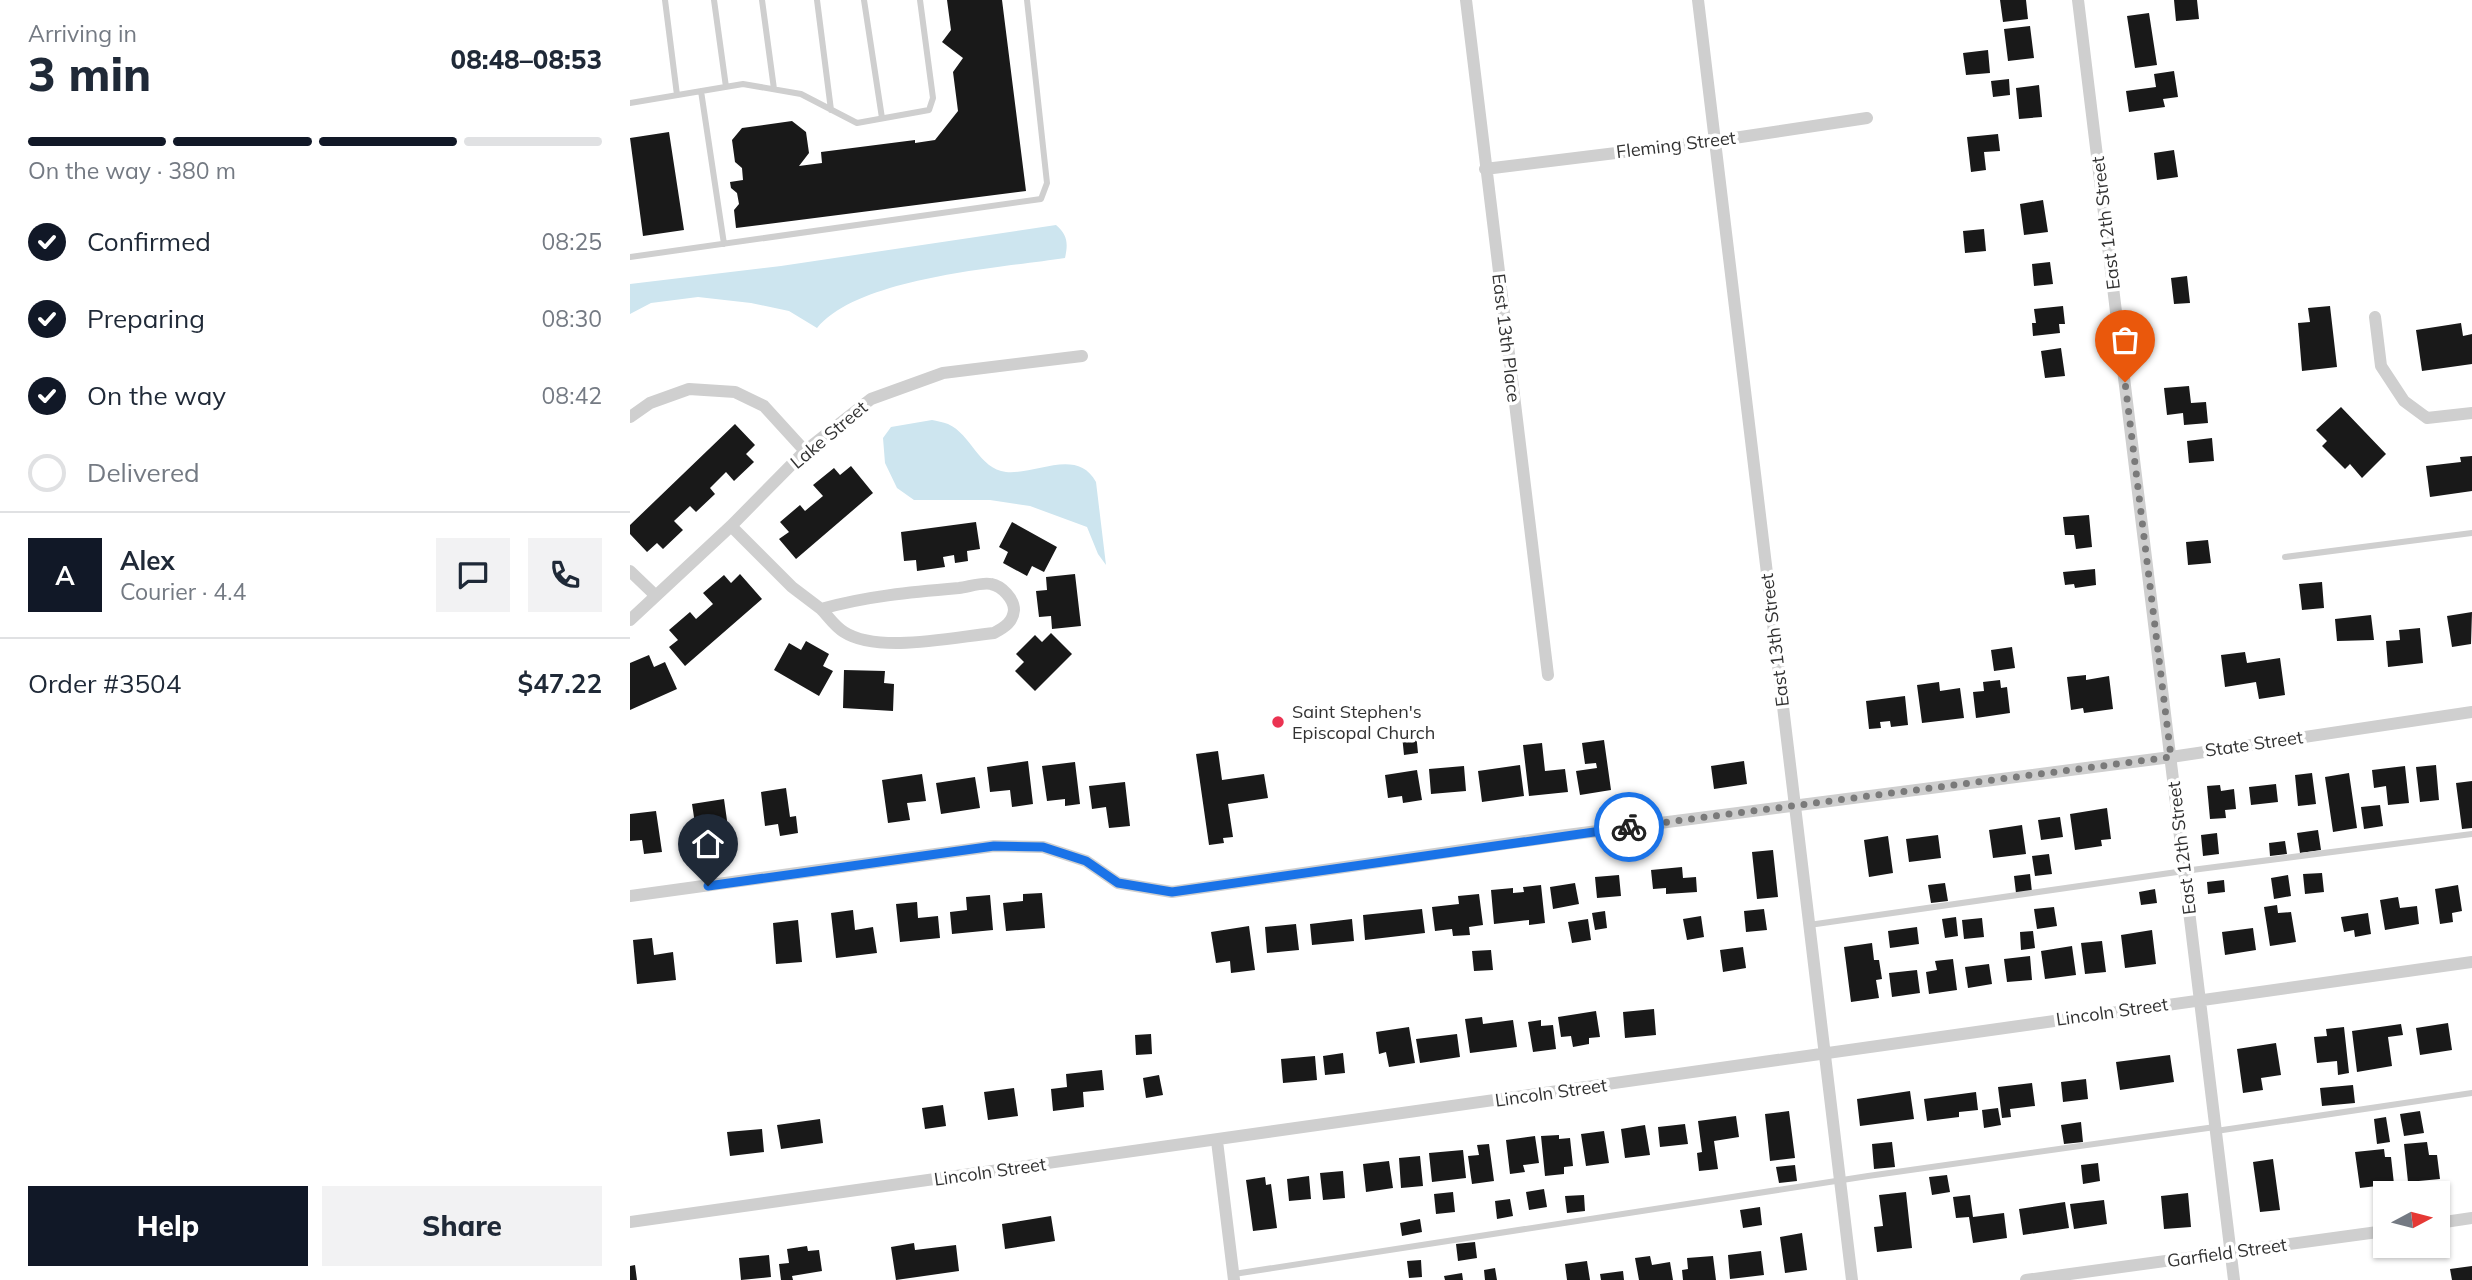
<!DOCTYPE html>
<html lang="en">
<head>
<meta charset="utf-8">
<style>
	body { margin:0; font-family:Mulish,sans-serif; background:#f2f2f3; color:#1f2937; height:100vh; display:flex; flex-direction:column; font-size:26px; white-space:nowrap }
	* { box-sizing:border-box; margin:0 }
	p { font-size:23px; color:#747a83 }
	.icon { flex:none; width:38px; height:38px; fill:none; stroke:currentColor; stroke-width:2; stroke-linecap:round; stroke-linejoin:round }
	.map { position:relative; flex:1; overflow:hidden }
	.details { display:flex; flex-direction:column; background:#fff; width:630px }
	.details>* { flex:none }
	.needle { width:46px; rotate:83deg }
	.buttons { position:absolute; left:1743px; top:1181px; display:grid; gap:14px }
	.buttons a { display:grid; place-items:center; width:77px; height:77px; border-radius:0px; background:#fff; box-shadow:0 2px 5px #0004; font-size:35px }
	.pin { position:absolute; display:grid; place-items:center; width:60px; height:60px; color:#fff; margin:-72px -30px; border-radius:50% 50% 50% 0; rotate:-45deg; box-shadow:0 0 7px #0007 }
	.pin .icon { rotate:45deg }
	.courier { position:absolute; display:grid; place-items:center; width:70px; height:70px; margin:-35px; border:5px solid #1a73e8; border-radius:50%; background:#fff; color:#222; box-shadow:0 2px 9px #0007 }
	.overview em { font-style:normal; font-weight:800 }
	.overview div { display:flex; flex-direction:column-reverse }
	.overview { display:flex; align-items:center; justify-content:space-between; height:119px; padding:0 28px }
	h1 { font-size:46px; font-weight:800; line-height:52px }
	.bar { display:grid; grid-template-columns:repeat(4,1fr); gap:10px 7px; align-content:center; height:84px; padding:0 28px }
	.bar i { height:9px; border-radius:5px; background:#e0e1e3 }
	.bar .on { background:#111827 }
	.bar p { grid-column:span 4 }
	.line { display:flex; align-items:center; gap:18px; padding:0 28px; border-top:2px solid #e0e1e3 }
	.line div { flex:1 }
	.round { display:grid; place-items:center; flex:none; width:74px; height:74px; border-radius:0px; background:#f2f2f3 }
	ol { padding:0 28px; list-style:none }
	li { display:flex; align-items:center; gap:21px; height:77px }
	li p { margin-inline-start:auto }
	li .icon { padding:7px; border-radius:50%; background:#111827; color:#fff; stroke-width:4 }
	li:last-child { color:#747a83 }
	li i { width:38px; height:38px; border:4px solid #e0e1e3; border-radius:50% }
	.cta { display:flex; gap:14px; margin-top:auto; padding:14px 28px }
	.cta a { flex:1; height:80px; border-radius:0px; background:#111827; color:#fff; font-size:28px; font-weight:800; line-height:80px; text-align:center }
	.cta a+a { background:#f2f2f3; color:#1f2937 }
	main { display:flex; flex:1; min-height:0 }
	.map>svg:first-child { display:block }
	.water { fill:#cde5ef }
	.building { fill:#191919 }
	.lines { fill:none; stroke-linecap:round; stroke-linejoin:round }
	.lane { stroke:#cfcfcf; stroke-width:6 }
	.street { stroke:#cfcfcf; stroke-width:12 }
	.done { stroke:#7a7a7a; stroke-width:7; stroke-dasharray:0 12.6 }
	.route { stroke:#1a73e8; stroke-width:9 }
	.poi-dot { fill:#eb3352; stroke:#fff; stroke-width:2.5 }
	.labels { text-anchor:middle; stroke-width:7; stroke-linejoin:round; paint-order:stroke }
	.street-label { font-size:18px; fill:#323232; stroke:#fff }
	.poi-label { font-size:18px; fill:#323232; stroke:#fff; text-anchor:start }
</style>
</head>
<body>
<main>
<section class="details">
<div class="overview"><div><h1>3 min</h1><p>Arriving in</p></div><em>08:48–08:53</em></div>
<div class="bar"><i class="on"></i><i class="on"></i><i class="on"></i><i></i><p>On the way · 380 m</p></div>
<ol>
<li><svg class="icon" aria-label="check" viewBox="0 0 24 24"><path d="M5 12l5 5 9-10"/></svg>Confirmed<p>08:25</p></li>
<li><svg class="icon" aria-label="check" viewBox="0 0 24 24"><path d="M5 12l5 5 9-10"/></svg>Preparing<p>08:30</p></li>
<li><svg class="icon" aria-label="check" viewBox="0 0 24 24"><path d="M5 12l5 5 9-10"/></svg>On the way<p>08:42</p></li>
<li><i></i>Delivered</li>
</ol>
<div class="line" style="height:126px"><b class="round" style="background:#111827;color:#fff">A</b><div><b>Alex</b><p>Courier · 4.4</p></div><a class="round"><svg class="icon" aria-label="chat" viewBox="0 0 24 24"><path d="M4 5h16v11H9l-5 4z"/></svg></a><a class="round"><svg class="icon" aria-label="phone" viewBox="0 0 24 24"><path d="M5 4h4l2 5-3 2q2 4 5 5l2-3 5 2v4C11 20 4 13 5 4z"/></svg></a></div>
<div class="line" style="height:91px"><div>Order #3504</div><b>$47.22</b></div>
<div class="cta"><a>Help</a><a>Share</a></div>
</section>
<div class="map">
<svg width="1842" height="1280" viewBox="0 0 1842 1280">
	<rect width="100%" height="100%" fill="#fff"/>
	<path class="water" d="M426 225C438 235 438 244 435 258 370 268 229 277 187 328L159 311 121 303 68 297 21 303 0 314V284L151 266Z
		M302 420C307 421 313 422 318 424 341 434 349 469 376 472 406 475 447 447 466 482L476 565 468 554 457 527 400 506 360 500H284L267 488 255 463 253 438 261 427Z"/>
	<path class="building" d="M317 0H372L396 191 106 228 104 210 109 204 107 193 101 188 100 182 113 180 112 168 105 162 102 140 112 128 162 121 176 132 179 153 169 166 192 163 191 152 285 140V143L305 140 328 111 323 72 333 58 312 42 321 30Z
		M1370 0H1396L1398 19 1373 22Z
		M1544 0H1567L1569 19 1546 21Z
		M1519 13 1527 65 1505 68 1497 16Z
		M1400 26 1404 58 1378 61 1374 29Z
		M1358 50 1360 73 1336 75 1333 53Z
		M1544 71 1548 97 1533 99 1535 107 1499 112 1496 91 1526 87 1524 74Z
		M1379 79 1380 95 1363 97 1361 81Z
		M1409 85 1412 117 1389 119 1386 88Z
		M39 132 54 230 13 236 0 138Z
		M1368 134 1370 151 1354 152 1356 170 1341 172 1337 137Z
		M1544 150 1548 177 1527 180 1524 153Z
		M1413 200 1418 232 1394 235 1390 204Z
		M1354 229 1356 251 1335 253 1333 231Z
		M1420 262 1423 284 1404 286 1402 264Z
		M1557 276 1560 303 1544 304 1541 278Z
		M1433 306 1435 324H1429L1430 333 1403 336 1402 323H1406L1404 309Z
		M1700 306 1707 367 1672 371 1668 323 1680 322 1678 308Z
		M1831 323 1833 336 1842 334V364L1792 371 1786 330Z
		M1431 348 1435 376 1415 378 1411 351Z
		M1559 386 1561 403 1576 402 1578 423 1554 425 1553 413 1537 415 1534 388Z
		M1711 407 1756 454 1732 478 1720 464 1715 469 1692 446 1697 441 1686 430Z
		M105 424 125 445 116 454 124 462 104 481 96 472 80 488 85 494 66 512 60 506 44 521 53 530 33 549 27 543 17 552 0 534V525Z
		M1582 438 1584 461 1559 463 1557 441Z
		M1842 456V491L1800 497 1796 466 1831 462 1830 457Z
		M221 466 243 493 166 559 149 539 159 532 150 522 170 505 175 511 193 496 183 485 204 468 210 475Z
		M1459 515 1462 547 1446 549 1444 535H1435L1433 517Z
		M346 522 350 549 337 551 338 561 325 563 324 555 313 557 315 567 287 571 286 560 274 561 271 532Z
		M382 522 427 547 414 572 402 566 397 576 373 563 378 552 369 547Z
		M1578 540 1581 563 1558 565 1556 542Z
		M1465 569 1466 585 1445 588 1444 584 1435 585 1433 572Z
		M110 574 132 599 55 666 39 647 48 640 39 630 60 612 66 619 83 604 73 593 94 575 101 583Z
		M445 574 451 626 422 629 421 616 409 617 406 591 417 590 416 577Z
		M1692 582 1694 608 1672 610 1669 584Z
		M1842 612 1841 644 1822 647 1817 616Z
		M1741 615 1744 640 1707 641 1705 619Z
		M1790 628 1793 663 1758 667 1756 641 1770 640 1769 630Z
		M421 633 442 654 405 691 385 671 394 662 386 654 405 635 412 642Z
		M176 641 199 654 193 666 203 671 189 696 144 670 159 643 171 650Z
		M1382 647 1385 668 1364 671 1361 650Z
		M1615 652 1617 663 1650 658 1655 695 1629 699 1626 682 1595 687 1591 655Z
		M19 655 24 667 35 662 47 689 0 710V663Z
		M214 670 255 671 254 683 264 684 263 711 213 708Z
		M1456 675V680L1479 676 1483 709 1454 713 1453 708 1441 710 1437 677Z
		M1370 680 1371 688 1377 687 1380 713 1346 718 1343 692 1354 691 1353 682Z
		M1309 682 1310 691 1330 688 1334 718 1292 723 1287 685Z
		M1275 696 1278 725 1261 727 1260 721 1250 722 1251 728 1239 729 1236 701Z
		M786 733 788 753 774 755 772 735Z
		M974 740 981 790 950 795 946 771 967 768 966 763 955 764 952 743Z
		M912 743 915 771 935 769 938 792 899 796 893 745Z
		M588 751 592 780 634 774 638 798 598 804 603 837 593 838 594 843 579 845 566 754Z
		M398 761 403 804 382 807 380 790 360 792 357 767Z
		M1114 761 1117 784 1084 789 1081 766Z
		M445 762 450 804 435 806V799L417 801 412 766Z
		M890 765 894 796 852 802 848 771Z
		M1806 765 1809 800 1790 802 1786 767Z
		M834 766 836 791 801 794 799 769Z
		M1775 766 1779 803 1758 805 1756 786 1744 788 1742 770Z
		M787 770 792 800 773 803 772 796 758 798 755 775Z
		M1682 773 1686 804 1668 806 1665 775Z
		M1719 773 1727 828 1703 832 1695 777Z
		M292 774 296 801 277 803 280 820 258 823 252 780Z
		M345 777 350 808 311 814 306 783Z
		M1842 781V828L1832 829 1826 783Z
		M495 782 500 826 479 828 476 807 462 809 459 786Z
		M1646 784 1648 802 1621 805 1619 787Z
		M1590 785 1591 791 1604 789 1606 809 1595 810 1596 818 1580 819 1577 786Z
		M156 788 160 817 166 816 168 833 150 836 148 824 135 826 131 792Z
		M94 799 100 842 83 845 80 828 66 830 62 804Z
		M1750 805 1753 826 1734 829 1731 807Z
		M1477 808 1481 839 1471 840 1472 846 1445 850 1440 814Z
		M26 811 32 852 14 854 12 840 0 841V814Z
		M1430 817 1433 837 1411 840 1408 820Z
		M1392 825 1396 854 1363 858 1359 830Z
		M1688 830 1691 850 1670 853 1667 833Z
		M1587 833 1589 854 1573 856 1571 835Z
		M1308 835 1311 858 1279 862 1276 839Z
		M1258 836 1263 873 1239 877 1234 840Z
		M1655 841 1657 854 1640 856 1639 843Z
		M1143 850 1148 897 1127 899 1122 852Z
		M1419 854 1422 874 1405 876 1402 856Z
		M1052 867 1053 878 1066 877 1067 892 1036 894V888L1023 889 1021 870Z
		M1692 873 1694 892 1675 894 1673 874Z
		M1400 874 1402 892 1386 893 1384 876Z
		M989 875 991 896 967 898 965 877Z
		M1658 875 1661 896 1644 899 1641 878Z
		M1594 880 1595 892 1578 894 1577 882Z
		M945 883 949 904 923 909 920 887Z
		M1315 883 1318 901 1301 903 1298 885Z
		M911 885 915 923 899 925V920L864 924 861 890 883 888V893L894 892 893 887Z
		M1828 885 1832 911 1822 913 1823 922 1810 924 1805 889Z
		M1525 889 1527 903 1511 905 1509 892Z
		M412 893 415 928 376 931 373 903 393 901V894Z
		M849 894 853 925 839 927 840 935 823 936 822 929 805 931 802 907 829 904 828 896Z
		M360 895 363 930 322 934 320 912 337 910 336 897Z
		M1768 897 1770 908 1787 906 1789 924 1755 930 1750 900Z
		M287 902 288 918 308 916 310 938 270 942 266 904Z
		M1647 905 1648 913 1661 912 1666 942 1640 946 1634 907Z
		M1424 907 1427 926 1407 929 1404 909Z
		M792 909 795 933 735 940 733 915Z
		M1134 909 1137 930 1116 932 1114 911Z
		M223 910 225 930 243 927 247 953 206 958 201 913Z
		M975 911 977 928 965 930 962 913Z
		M1738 913 1741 934 1725 937 1724 930 1714 932 1711 917Z
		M1071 916 1074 937 1057 940 1053 919Z
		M1326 917 1328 936 1315 938 1312 919Z
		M1352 918 1354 937 1334 939 1332 920Z
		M722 919 724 941 682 945 680 924Z
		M958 919 961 940 942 943 938 922Z
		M168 920 172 962 146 964 143 923Z
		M666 924 669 950 637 953 635 927Z
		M619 926 625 970 601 973 600 961 586 963 581 932Z
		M1287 927 1289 944 1260 948 1258 931Z
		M1623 928 1626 950 1595 955 1592 932Z
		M1522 930 1526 964 1495 968 1491 935Z
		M1403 931 1405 948 1391 950 1390 932Z
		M22 938 24 955 43 952 46 980 7 984 3 940Z
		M1472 941 1476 972 1455 974 1451 943Z
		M1242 943 1244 960H1249L1252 979 1246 980 1249 998 1221 1002 1214 947Z
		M1442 946 1446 975 1415 979 1411 951Z
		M1113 947 1116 968 1093 972 1090 950Z
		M861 950 863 970 844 971 842 951Z
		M1400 956 1402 980 1377 982 1374 959Z
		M1323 959 1327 990 1299 994 1296 972 1307 970 1305 961Z
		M1359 964 1362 984 1338 988 1335 967Z
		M1287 970 1290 993 1262 997 1259 973Z
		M1024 1009 1026 1035 995 1038 993 1012Z
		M966 1011 970 1037 959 1038V1044L943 1047 941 1036 931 1037 928 1017Z
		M852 1017 853 1024 883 1020 887 1047 840 1053 835 1019Z
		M911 1020V1026L923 1025 926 1049 903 1052 898 1022Z
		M1818 1023 1822 1050 1790 1055 1786 1028Z
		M1771 1024 1773 1035 1758 1037 1762 1066 1727 1072 1722 1031Z
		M779 1027 785 1063 759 1067 756 1052 749 1054 746 1032Z
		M1714 1027 1719 1073 1708 1075 1707 1061 1687 1063 1684 1037 1697 1036 1696 1029Z
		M521 1034 522 1054 506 1055 505 1035Z
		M827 1034 830 1057 790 1063 786 1039Z
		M1646 1043 1651 1075 1631 1078 1633 1090 1613 1093 1607 1049Z
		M713 1053 715 1073 695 1075 693 1056Z
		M1540 1055 1544 1082 1490 1090 1486 1062Z
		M685 1056 687 1080 653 1083 651 1059Z
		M472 1070 474 1090 453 1092 454 1107 423 1111 421 1089 437 1087 436 1074Z
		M529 1075 533 1095 516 1098 513 1078Z
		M1456 1079 1458 1099 1433 1102 1431 1082Z
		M1402 1083 1405 1106 1380 1109 1381 1117 1372 1118 1368 1087Z
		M1723 1085 1725 1103 1692 1106 1690 1088Z
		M384 1088 388 1116 358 1120 354 1092Z
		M1280 1091 1284 1119 1230 1126 1227 1099Z
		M1346 1092 1348 1110 1329 1112V1117L1297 1121 1294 1099Z
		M313 1105 316 1126 295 1129 292 1108Z
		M1368 1108 1371 1125 1354 1128 1352 1110Z
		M1159 1111 1165 1158 1140 1161 1135 1114Z
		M1790 1111 1794 1133 1774 1136 1770 1114Z
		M1106 1116 1109 1137 1084 1141 1088 1169 1069 1171 1067 1153 1072 1152 1068 1121Z
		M1756 1117 1760 1142 1747 1144 1744 1119Z
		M190 1119 193 1143 151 1149 147 1125Z
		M1451 1122 1453 1142 1434 1144 1431 1125Z
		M1055 1124 1058 1144 1030 1147 1028 1127Z
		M1015 1125 1020 1155 995 1158 991 1129Z
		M132 1129 134 1152 100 1156 97 1132Z
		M974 1131 979 1163 956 1166 951 1134Z
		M929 1135V1139L940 1138 943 1166 934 1167V1174L915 1176 911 1136Z
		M905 1136 909 1163 893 1165 895 1172 880 1174 876 1140Z
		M1262 1142 1265 1167 1244 1169 1242 1144Z
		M1797 1142 1799 1155H1807L1810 1179 1778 1182 1774 1144Z
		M859 1144 864 1181 842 1184 838 1156 849 1155 847 1145Z
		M1754 1149 1755 1157H1761L1764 1184 1730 1188 1725 1152Z
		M833 1150 836 1178 802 1182 799 1153Z
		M790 1156 793 1186 771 1188 769 1158Z
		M1643 1159 1650 1210 1630 1212 1623 1162Z
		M759 1161 763 1188 736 1192 733 1164Z
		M1468 1163 1470 1181 1453 1184 1451 1165Z
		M1165 1165 1167 1181 1149 1183 1146 1167Z
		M713 1171 715 1198 693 1200 690 1173Z
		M1317 1175 1320 1192 1302 1195 1299 1177Z
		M679 1176 681 1199 659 1201 657 1179Z
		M635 1177 636 1185 641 1184 647 1228 623 1231 616 1180Z
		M914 1189 917 1207 899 1210 896 1192Z
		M823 1192 825 1212 806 1214 804 1194Z
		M1276 1192 1282 1248 1247 1252 1244 1227 1253 1226 1249 1195Z
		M1558 1193 1561 1227 1534 1229 1531 1196Z
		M954 1195 955 1211 937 1213 935 1196Z
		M1340 1195 1343 1217 1374 1213 1377 1238 1343 1243 1339 1217 1326 1218 1323 1197Z
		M880 1199 883 1216 867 1219 865 1201Z
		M1474 1200 1477 1224 1444 1229 1440 1204Z
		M1435 1202 1439 1228 1393 1235 1389 1209Z
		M1130 1207 1132 1225 1113 1228 1110 1210Z
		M421 1216 425 1241 375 1249 372 1224Z
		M790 1219 792 1232 772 1236 770 1223Z
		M1172 1233 1177 1270 1155 1273 1150 1237Z
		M845 1242 847 1258 828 1261 826 1244Z
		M284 1243 285 1250 326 1245 329 1271 266 1280 261 1247Z
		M177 1246 178 1251 189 1250 192 1271 162 1276 163 1280H151L149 1264 159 1263 157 1249Z
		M1131 1251 1134 1275 1100 1279 1098 1255Z
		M139 1255 141 1277 111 1280 109 1258Z
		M1020 1256 1022 1265 1040 1262 1043 1280H1009L1005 1258Z
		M1083 1256 1086 1280H1053L1052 1270 1058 1269 1057 1258Z
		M791 1260 792 1277 779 1278 777 1261Z
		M957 1261 960 1280H937L935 1264Z
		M5 1265 7 1280H0V1266Z
		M1842 1266V1280H1822L1820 1269Z
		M865 1268 867 1280H855L854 1270Z
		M993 1271 994 1280H971L970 1274Z
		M832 1273 833 1280H815L814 1276Z"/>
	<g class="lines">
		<path class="lane" d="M35 0 47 95
			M84 0 96 87
			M132 0 144 89
			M187 0 201 110
			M234 0 252 118
			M71 91 94 244
			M0 103 113 84 171 94 227 123 299 110 303 98 290 0
			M0 257 411 199 417 183 397 0
			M1655 557 1842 533
			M1179 925 1554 871 1842 834
			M1586 1131 1842 1093
			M604 1274 1238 1176 1585 1127"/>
		<path class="street" d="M836 0 918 675
			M1068 0 1222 1280
			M1448 0 1604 1280
			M855 169 1084 141 1237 118
			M1745 317 1751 366 1774 401 1797 418 1842 413
			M0 417 20 403 59 389 105 392 134 406 175 451
			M101 526 162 587 191 609C237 596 282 592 329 588 338 587 352 582 361 584 372 586 384 599 384 610 383 622 375 627 364 633 324 637 248 654 214 632 205 627 198 616 191 609
			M0 571 25 595
			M0 620 101 526 175 451 241 399 313 373 452 356
			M0 896 364 846 413 847 456 861 488 883 542 892 929 836 1541 757 1842 712
			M587 1141 604 1280
			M0 1222 1842 962
			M1808 1223 1842 1218
			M1396 1280 1755 1231"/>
	</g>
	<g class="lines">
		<path class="done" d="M999 827 1541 757 1495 382"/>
		<path class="route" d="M78 886 364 846 413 847 456 861 488 883 542 892 999 827"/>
	</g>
	<circle class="poi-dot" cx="648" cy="722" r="7"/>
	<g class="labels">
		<g class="street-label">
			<text transform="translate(1046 145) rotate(-7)" y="6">Fleming Street</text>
			<text transform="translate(1476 223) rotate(-97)" y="6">East 12th Street</text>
			<text transform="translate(876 338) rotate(83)" y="6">East 13th Place</text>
			<text transform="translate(199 435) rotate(-40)" y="6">Lake Street</text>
			<text transform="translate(1145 640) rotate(-97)" y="6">East 13th Street</text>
			<text transform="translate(1624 744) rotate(-8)" y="6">State Street</text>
			<text transform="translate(1552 848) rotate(-97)" y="6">East 12th Street</text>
			<text transform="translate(1482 1012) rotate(-8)" y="6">Lincoln Street</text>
			<text transform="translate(921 1093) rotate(-8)" y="6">Lincoln Street</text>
			<text transform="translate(360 1172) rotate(-8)" y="6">Lincoln Street</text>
			<text transform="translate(1597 1253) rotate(-8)" y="6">Garfield Street</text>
		</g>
		<g class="poi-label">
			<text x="662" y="718">Saint Stephen's<tspan x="662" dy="21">Episcopal Church</tspan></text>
		</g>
	</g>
</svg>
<div class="buttons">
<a><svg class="needle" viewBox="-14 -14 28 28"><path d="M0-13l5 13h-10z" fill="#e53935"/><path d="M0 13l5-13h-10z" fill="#747a83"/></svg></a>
</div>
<div class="pin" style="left:1495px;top:382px;background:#ea580c"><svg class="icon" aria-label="bag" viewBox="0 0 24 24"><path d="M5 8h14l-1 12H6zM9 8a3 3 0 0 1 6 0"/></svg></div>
<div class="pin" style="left:78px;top:886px;background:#1f2937"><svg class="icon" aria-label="home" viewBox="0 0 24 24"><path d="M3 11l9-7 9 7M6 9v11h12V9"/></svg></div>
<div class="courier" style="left:999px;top:827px"><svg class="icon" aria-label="bike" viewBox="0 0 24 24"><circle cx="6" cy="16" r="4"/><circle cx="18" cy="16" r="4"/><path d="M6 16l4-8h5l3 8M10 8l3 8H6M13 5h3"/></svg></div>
</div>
</main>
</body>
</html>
